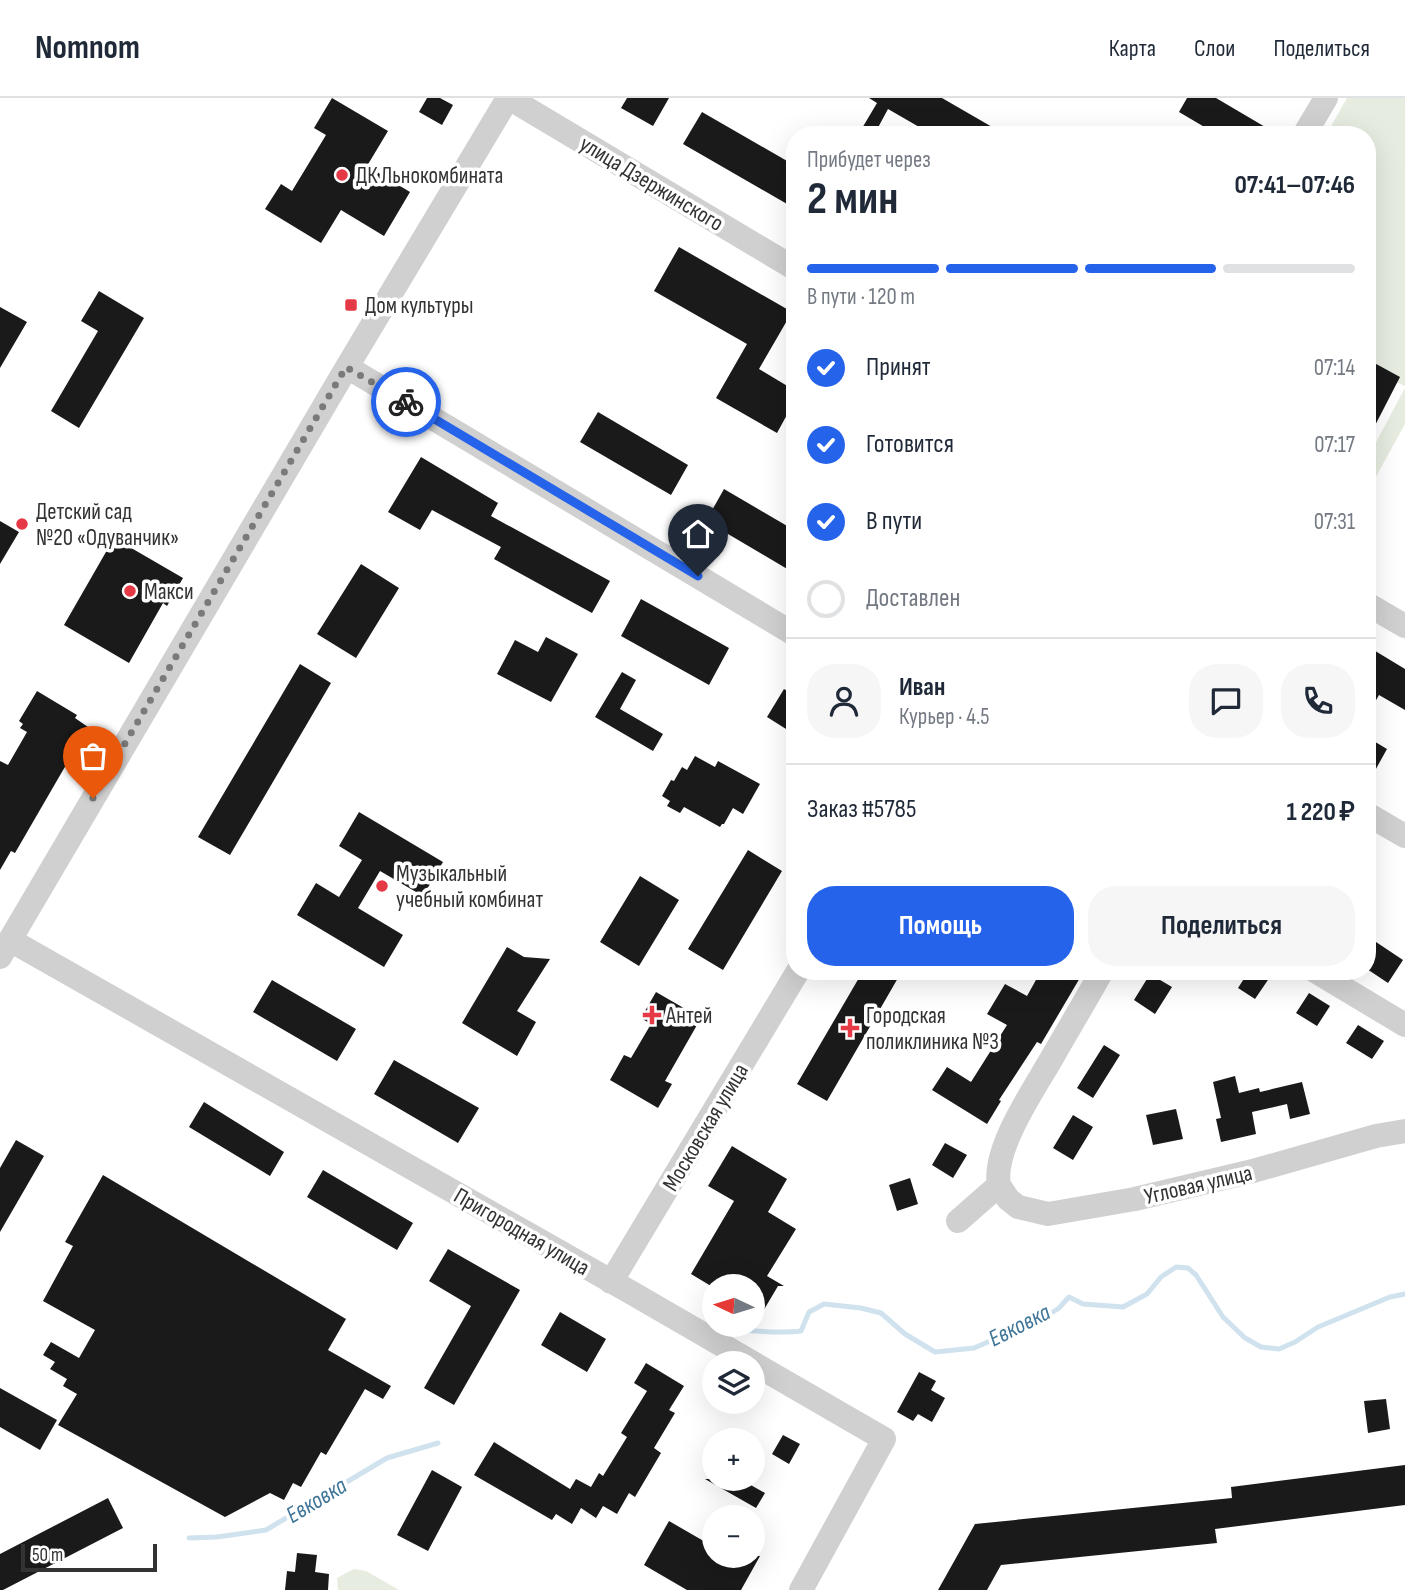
<!DOCTYPE html>
<html lang="ru">
<head>
<meta charset="utf-8">
<style>
	body { margin:0; font-family:"Sofia Sans Condensed",sans-serif; background:#f6f6f7; color:#1f2937; height:100vh; display:flex; flex-direction:column; font-size:26px; white-space:nowrap }
	* { box-sizing:border-box; margin:0 }
	p { font-size:23px; color:#747a83 }
	.icon { flex:none; width:38px; height:38px; fill:none; stroke:currentColor; stroke-width:2; stroke-linecap:round; stroke-linejoin:round }
	.map { position:relative; flex:1; overflow:hidden }
	.drawer { position:absolute; left:786px; top:28px; width:590px; height:854px; display:flex; flex-direction:column; background:#fff; border-radius:28px; box-shadow:0 7px 28px #0002 }
	.drawer>* { flex:none }
	.needle { width:46px; rotate:274deg }
	.fabs { position:absolute; left:702px; top:1176px; display:grid; gap:14px }
	.fabs a { display:grid; place-items:center; width:63px; height:63px; border-radius:50%; background:#fff; box-shadow:0 7px 28px #0002; font-size:35px }
	.scale { position:absolute; left:21px; bottom:18px; width:136px; box-sizing:border-box; padding-left:7px; border:4px solid #333; border-top:0; font-size:19px; line-height:24px; white-space:nowrap; color:#333; -webkit-text-stroke:5px #fff; paint-order:stroke }
	.pin { position:absolute; display:grid; place-items:center; width:60px; height:60px; color:#fff; margin:-72px -30px; border-radius:50% 50% 50% 0; rotate:-45deg; box-shadow:0 0 7px #0007 }
	.pin .icon { rotate:45deg }
	.courier { position:absolute; display:grid; place-items:center; width:70px; height:70px; margin:-35px; border:5px solid #2563eb; border-radius:50%; background:#fff; color:#222; box-shadow:0 2px 9px #0007 }
	.headline em { font-style:normal; font-weight:700 }
	.headline div { display:flex; flex-direction:column-reverse }
	.headline { display:flex; align-items:center; justify-content:space-between; height:119px; padding:0 21px }
	h1 { font-size:46px; font-weight:700; line-height:52px }
	.bar { display:grid; grid-template-columns:repeat(4,1fr); gap:10px 7px; align-content:center; height:84px; padding:0 21px }
	.bar i { height:9px; border-radius:5px; background:#e0e1e3 }
	.bar .active { background:#2563eb }
	.bar p { grid-column:span 4 }
	.line { display:flex; align-items:center; gap:18px; padding:0 21px; border-top:2px solid #e0e1e3 }
	.line div { flex:1 }
	.round { display:grid; place-items:center; flex:none; width:74px; height:74px; border-radius:28px; background:#f6f6f7 }
	ol { padding:0 21px; list-style:none }
	li { display:flex; align-items:center; gap:21px; height:77px }
	li p { margin-inline-start:auto }
	li .icon { padding:7px; border-radius:50%; background:#2563eb; color:#fff; stroke-width:4 }
	li:last-child { color:#747a83 }
	li i { width:38px; height:38px; border:4px solid #e0e1e3; border-radius:50% }
	.primary-button { display:flex; gap:14px; margin-top:auto; padding:14px 21px }
	.primary-button a { flex:1; height:80px; border-radius:28px; background:#2563eb; color:#fff; font-size:28px; font-weight:700; line-height:80px; text-align:center }
	.primary-button a+a { background:#f6f6f7; color:#1f2937 }
	header { display:flex; align-items:center; gap:42px; box-sizing:border-box; height:98px; padding:0 35px; background:#fff; border-bottom:2px solid #e0e1e3 }
	header strong { font-size:33px }
	nav { display:flex; gap:38px; margin-inline-start:auto; font-size:24px }
	.map>svg:first-child { display:block }
	.green { fill:#e6ecdf }
	.lines { fill:none; stroke-linecap:round; stroke-linejoin:round }
	.stream { stroke:#cfe2ee; stroke-width:5 }
	.building { fill:#1a1a1a }
	.minor { stroke:#d0d0d0; stroke-width:24 }
	.done { stroke:#7a7a7a; stroke-width:7; stroke-dasharray:0 12.6 }
	.route { stroke:#2563eb; stroke-width:9 }
	.poi-dot { fill:#e63946; stroke:#fff; stroke-width:2.5 }
	.labels { text-anchor:middle; stroke-width:7; stroke-linejoin:round; paint-order:stroke }
	.poi-label { font-size:23px; fill:#333; stroke:#fff; text-anchor:start }
	.street-label { font-size:23px; fill:#333; stroke:#fff }
	.water-label { font-size:24px; font-style:italic; fill:#3f7597; stroke:#fff }
</style>
</head>
<body>
<header>
<strong>Nomnom</strong>
<nav><a>Карта</a><a>Слои</a><a>Поделиться</a></nav>
</header>
<div class="map">
<svg width="1405" height="1492" viewBox="0 0 1405 1492">
	<rect width="100%" height="100%" fill="#fff"/>
	<path class="green" d="M1347 0H1405V288L1367 271V37H1326Z
		M1405 290V326L1367 395V361Z
		M354 1471 366 1473 399 1492H338L337 1480Z"/>
	<g class="lines">
		<path class="stream" d="M723 1231C749 1232 775 1236 801 1233L809 1214 824 1206 861 1210 881 1215 905 1236 935 1254 974 1250 1004 1237 1027 1224 1042 1221 1059 1210 1069 1199 1083 1206 1123 1209 1147 1196 1161 1179 1176 1169 1188 1170 1196 1177 1223 1219 1245 1240 1261 1249 1279 1251 1295 1244 1318 1229 1390 1199 1405 1196
			M189 1440 217 1439 266 1432 387 1360 438 1345"/>
	</g>
	<path class="building" d="M332 0 388 33 367 68 410 94 384 138 341 112 321 145 265 111 281 86 292 93 326 37 314 30Z
		M427 0H440L453 7 442 27 419 14Z
		M627 0H669L653 28 621 10Z
		M869 0H942L1006 37H933L888 11 874 37H858L877 5Z
		M1187 0H1216L1279 37H1218L1179 14Z
		M702 14 794 67V110L683 46Z
		M679 149 792 214 759 271 794 292V304L777 335 716 300 747 246 654 193Z
		M99 193 144 220 79 330 51 313 98 233 81 223Z
		M0 209 27 224 0 270Z
		M1367 261 1400 279 1367 343Z
		M598 314 688 367 671 397 580 344Z
		M421 359 498 405 491 418 610 483 592 515 494 461 501 449 432 412 420 432 388 414Z
		M724 391 794 432V475L706 423Z
		M0 423 19 434 0 466Z
		M114 440 183 480 167 508 163 505 129 565 64 527Z
		M361 466 399 490 356 560 317 536Z
		M641 501 729 550 709 587 621 538Z
		M546 539 578 556 551 604 497 576 515 542 538 554Z
		M1367 548 1405 571V612L1379 597 1367 618Z
		M300 566 331 585 230 757 198 739Z
		M622 574 636 582 620 611 663 636 653 653 595 619Z
		M784 591 794 597V636L767 619Z
		M37 593 77 617 75 620 88 629 15 755 11 753 0 772V663L8 667 27 634 20 630 23 626 19 623Z
		M1367 639 1387 651 1367 687Z
		M695 658 715 669 718 663 760 686 743 716 733 710 724 726H722L720 729 684 709 680 715 667 708 670 703 662 698 671 682 674 683 682 669 687 672Z
		M359 714 443 764 423 798 380 773 358 810 403 837 384 869 297 817 316 785 339 799 362 762 339 748Z
		M748 752 782 773 723 872 688 851Z
		M640 778 679 802 639 868 600 844Z
		M1367 838 1403 862 1388 885 1367 871Z
		M507 849 524 859 550 861 517 913 536 924 517 958 462 925Z
		M863 873H902L827 1003 797 986Z
		M1041 873H1084L1041 946 1037 944 999 1002 1001 1003 987 1026 932 992 947 969 971 984 1007 927 987 916 1005 886 1027 898Z
		M1249 873H1274L1255 901 1238 890Z
		M1150 876 1172 889 1155 916 1134 902Z
		M272 882 356 931 337 963 253 914Z
		M656 894 701 920 665 983 672 986 658 1010 610 982 624 957 631 960 651 926 641 920Z
		M1309 895 1330 908 1317 928 1296 915Z
		M1358 927 1384 943 1372 961 1346 945Z
		M1104 947 1120 957 1093 1000 1077 990Z
		M394 962 479 1010 458 1045 374 996Z
		M1235 978 1239 995 1259 990 1260 994 1302 984 1310 1016 1290 1021 1287 1006 1252 1014 1256 1036 1221 1044 1216 1021 1221 1020 1213 984Z
		M204 1004 284 1054 270 1078 189 1029Z
		M1176 1011 1183 1041 1153 1047 1146 1017Z
		M1073 1017 1093 1029 1073 1062 1053 1050Z
		M16 1042 44 1058 0 1134V1070Z
		M945 1045 967 1057 953 1080 932 1067Z
		M732 1048 787 1081 768 1114 796 1131 767 1178 784 1188H778L752 1232V1188H711L691 1176 734 1103 708 1088Z
		M323 1072 413 1125 397 1152 307 1099Z
		M103 1077 346 1221 328 1252 391 1288 383 1301 365 1291 326 1357 321 1354 301 1389 293 1385 284 1402 270 1395 225 1419 58 1327 77 1296 63 1288 67 1281 50 1271 55 1264 43 1257 51 1244 79 1260 95 1232 43 1203 73 1148 65 1144Z
		M910 1080 918 1106 897 1113 889 1087Z
		M448 1151 520 1192 454 1307 424 1290 471 1208 429 1183Z
		M560 1214 606 1241 587 1274 541 1247Z
		M646 1265 684 1288 669 1312 675 1315 654 1350 661 1355 635 1399 629 1395 617 1416 603 1408 596 1420 581 1410 572 1426 556 1416 552 1422 474 1377 494 1344 570 1391 576 1381 591 1389 599 1375 603 1378 627 1339 621 1335 647 1293 634 1285Z
		M919 1274 936 1283 931 1292 945 1300 932 1324 918 1316 913 1323 897 1314Z
		M0 1290 57 1322 40 1352 0 1329Z
		M1386 1301 1390 1331 1368 1335 1364 1303Z
		M783 1337 800 1346 789 1366 772 1356Z
		M1405 1367V1407L1215 1431 1217 1445 1001 1467 987 1492H938L975 1426 1232 1400 1231 1389Z
		M432 1372 462 1389 428 1453 397 1437Z
		M705 1381H740L765 1395 756 1410Z
		M108 1400 123 1430 3 1492H0V1456Z
		M669 1423 714 1449V1458H760L741 1492H687L644 1467Z
		M297 1455 317 1457 315 1474 329 1476 328 1492H285L287 1473 295 1474Z"/>
	<g class="lines">
		<path class="minor" d="M509 0 794 170
			M1304 37 1326 0
			M347 269 794 536
			M1367 506 1405 528
			M1367 716 1405 738
			M10 842 632 1195 884 1341 801 1492
			M0 859 347 269 508 0
			M1315 873 1405 927
			M999 1087 1008 1101 1018 1109 1048 1116 1135 1101 1253 1073 1376 1038 1405 1033
			M958 1123 999 1087C992 1051 1035 990 1053 958 1069 930 1086 902 1102 873
			M611 1184 798 873"/>
	</g>
	<g class="lines">
		<path class="done" d="M93 700 346 269 406 304"/>
		<path class="route" d="M406 304 698 478"/>
	</g>
	<g class="poi-dot">
		<circle cx="342" cy="77" r="7"/>
		<rect x="344" y="200" width="14" height="14" rx="3.5"/>
		<circle cx="22" cy="426" r="7"/>
		<circle cx="130" cy="493" r="7"/>
		<circle cx="382" cy="788" r="7"/>
		<path d="M648.5 906.5h7v7h7v7h-7v7h-7v-7h-7v-7h7z"/>
		<path d="M846.5 919.5h7v7h7v7h-7v7h-7v-7h-7v-7h7z"/>
	</g>
	<g class="labels">
		<g class="poi-label">
			<text x="356" y="85">ДК Льнокомбината</text>
			<text x="365" y="215">Дом культуры</text>
			<text x="36" y="421">Детский сад<tspan x="36" dy="26">№20 «Одуванчик»</tspan></text>
			<text x="144" y="501">Макси</text>
			<text x="396" y="783">Музыкальный<tspan x="396" dy="26">учебный комбинат</tspan></text>
			<text x="666" y="925">Антей</text>
			<text x="866" y="925">Городская<tspan x="866" dy="26">поликлиника №3</tspan></text>
		</g>
		<g class="street-label">
			<text transform="translate(652 85) rotate(31)" y="8">улица Дзержинского</text>
			<text transform="translate(705 1029) rotate(-59)" y="8">Московская улица</text>
			<text transform="translate(1198 1086) rotate(-13)" y="8">Угловая улица</text>
			<text transform="translate(522 1133) rotate(30)" y="8">Пригородная улица</text>
		</g>
		<g class="water-label">
			<text transform="translate(1019 1227) rotate(-27)" y="8">Евковка</text>
			<text transform="translate(316 1402) rotate(-31)" y="8">Евковка</text>
		</g>
	</g>
</svg>
<div class="fabs">
<a><svg class="needle" viewBox="-14 -14 28 28"><path d="M0-13l5 13h-10z" fill="#e53935"/><path d="M0 13l5-13h-10z" fill="#747a83"/></svg></a>
<a><svg class="icon" aria-label="layers" viewBox="0 0 24 24"><path d="M12 4l9 5-9 5-9-5zM3 14l9 5 9-5"/></svg></a>
<a>+</a>
<a>−</a>
</div>
<div class="scale">50 m</div>
<div class="pin" style="left:93px;top:700px;background:#ea580c"><svg class="icon" aria-label="bag" viewBox="0 0 24 24"><path d="M5 8h14l-1 12H6zM9 8a3 3 0 0 1 6 0"/></svg></div>
<div class="pin" style="left:698px;top:478px;background:#1f2937"><svg class="icon" aria-label="home" viewBox="0 0 24 24"><path d="M3 11l9-7 9 7M6 9v11h12V9"/></svg></div>
<div class="courier" style="left:406px;top:304px"><svg class="icon" aria-label="bike" viewBox="0 0 24 24"><circle cx="6" cy="16" r="4"/><circle cx="18" cy="16" r="4"/><path d="M6 16l4-8h5l3 8M10 8l3 8H6M13 5h3"/></svg></div>
<section class="drawer">
<div class="headline"><div><h1>2 мин</h1><p>Прибудет через</p></div><em>07:41–07:46</em></div>
<div class="bar"><i class="active"></i><i class="active"></i><i class="active"></i><i></i><p>В пути · 120 m</p></div>
<ol>
<li><svg class="icon" aria-label="check" viewBox="0 0 24 24"><path d="M5 12l5 5 9-10"/></svg>Принят<p>07:14</p></li>
<li><svg class="icon" aria-label="check" viewBox="0 0 24 24"><path d="M5 12l5 5 9-10"/></svg>Готовится<p>07:17</p></li>
<li><svg class="icon" aria-label="check" viewBox="0 0 24 24"><path d="M5 12l5 5 9-10"/></svg>В пути<p>07:31</p></li>
<li><i></i>Доставлен</li>
</ol>
<div class="line" style="height:126px"><a class="round"><svg class="icon" aria-label="person" viewBox="0 0 24 24"><circle cx="12" cy="8" r="4"/><path d="M4 21q1-7 8-7t8 7"/></svg></a><div><b>Иван</b><p>Курьер · 4.5</p></div><a class="round"><svg class="icon" aria-label="chat" viewBox="0 0 24 24"><path d="M4 5h16v11H9l-5 4z"/></svg></a><a class="round"><svg class="icon" aria-label="phone" viewBox="0 0 24 24"><path d="M5 4h4l2 5-3 2q2 4 5 5l2-3 5 2v4C11 20 4 13 5 4z"/></svg></a></div>
<div class="line" style="height:91px"><div>Заказ #5785</div><b>1 220 ₽</b></div>
<div class="primary-button"><a>Помощь</a><a>Поделиться</a></div>
</section>
</div>
</body>
</html>
